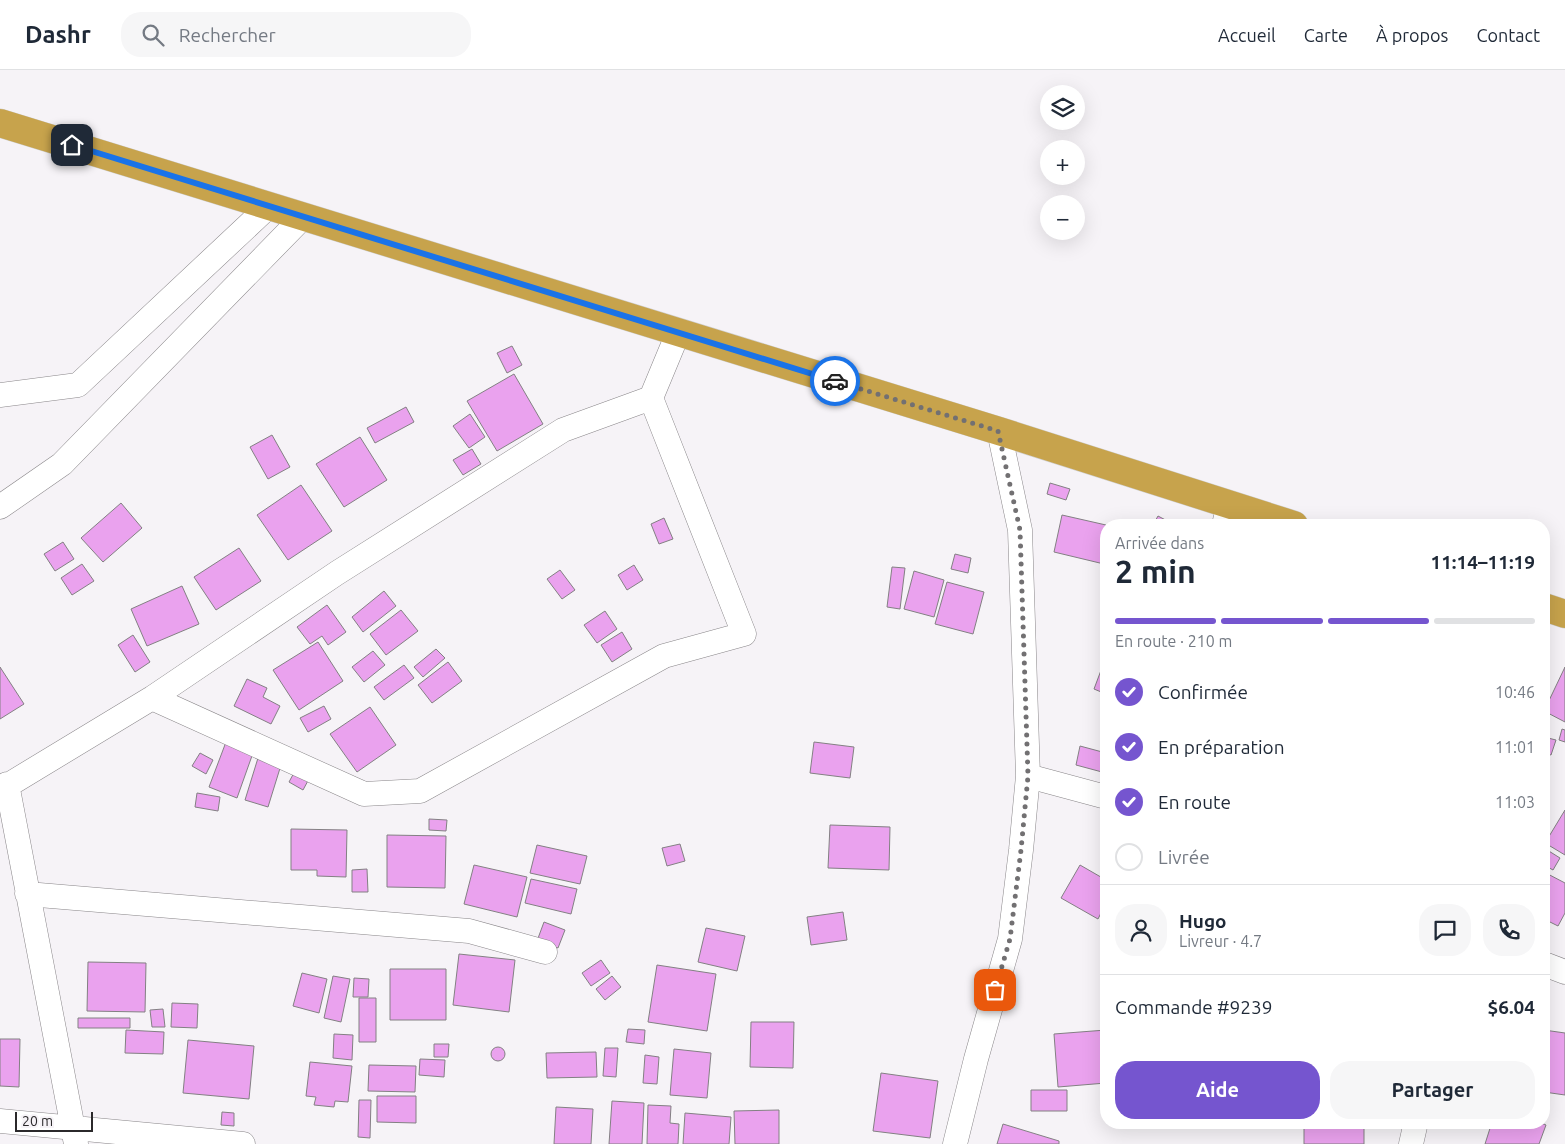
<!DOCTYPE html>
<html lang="fr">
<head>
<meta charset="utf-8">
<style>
	body { margin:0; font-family:Ubuntu,sans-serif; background:#f6f6f7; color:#1f2937; height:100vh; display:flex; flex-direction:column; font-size:19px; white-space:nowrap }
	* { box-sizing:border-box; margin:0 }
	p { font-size:16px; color:#747a83 }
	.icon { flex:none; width:28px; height:28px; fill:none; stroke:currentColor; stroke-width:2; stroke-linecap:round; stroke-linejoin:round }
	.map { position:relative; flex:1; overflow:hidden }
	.drawer { position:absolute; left:1100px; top:449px; width:450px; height:610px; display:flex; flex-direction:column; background:#fff; border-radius:20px; box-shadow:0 5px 20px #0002 }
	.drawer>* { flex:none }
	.fabs { position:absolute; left:1040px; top:15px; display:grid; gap:10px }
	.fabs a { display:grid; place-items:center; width:45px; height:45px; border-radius:50%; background:#fff; box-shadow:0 5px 20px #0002; font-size:25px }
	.scale { position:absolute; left:15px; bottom:12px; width:78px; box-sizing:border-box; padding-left:5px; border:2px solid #2b292b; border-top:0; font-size:14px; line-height:18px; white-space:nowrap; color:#2b292b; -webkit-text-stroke:4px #f6f3f7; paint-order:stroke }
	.pin { position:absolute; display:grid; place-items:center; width:42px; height:42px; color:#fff; margin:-21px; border-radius:10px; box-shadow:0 2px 8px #0006 }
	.courier { position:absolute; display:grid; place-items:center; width:50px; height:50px; margin:-25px; border:4px solid #1a73e8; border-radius:50%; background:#fff; color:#222; box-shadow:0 1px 6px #0007 }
	.headline em { font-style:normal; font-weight:600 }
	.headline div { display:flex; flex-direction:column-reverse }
	.headline { display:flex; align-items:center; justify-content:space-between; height:85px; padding:0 15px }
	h1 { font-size:32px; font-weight:600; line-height:38px }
	.bar { display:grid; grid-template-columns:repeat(4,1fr); gap:8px 5px; align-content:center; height:60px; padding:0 15px }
	.bar i { height:6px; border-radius:4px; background:#e0e1e3 }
	.bar .on { background:#7555cf }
	.bar p { grid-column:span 4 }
	.line { display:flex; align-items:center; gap:12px; padding:0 15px; border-top:1px solid #e0e1e3 }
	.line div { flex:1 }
	.round { display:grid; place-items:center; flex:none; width:52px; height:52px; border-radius:20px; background:#f6f6f7 }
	ol { padding:0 15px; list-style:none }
	li { display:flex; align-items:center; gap:15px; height:55px }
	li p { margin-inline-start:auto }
	li .icon { padding:5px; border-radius:50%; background:#7555cf; color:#fff; stroke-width:4 }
	li:last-child { color:#747a83 }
	li i { width:28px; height:28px; border:2px solid #e0e1e3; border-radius:50% }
	.cta { display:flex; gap:10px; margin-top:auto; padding:10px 15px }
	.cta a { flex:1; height:58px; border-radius:20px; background:#7555cf; color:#fff; font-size:20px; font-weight:600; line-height:58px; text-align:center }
	.cta a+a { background:#f6f6f7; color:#1f2937 }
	header { display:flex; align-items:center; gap:30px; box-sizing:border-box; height:70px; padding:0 25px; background:#fff; border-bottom:1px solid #e0e1e3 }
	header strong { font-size:24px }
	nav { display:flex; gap:28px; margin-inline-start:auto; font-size:18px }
	.search { width:350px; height:45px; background:#f6f6f7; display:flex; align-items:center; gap:12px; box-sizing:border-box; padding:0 18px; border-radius:20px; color:#747a83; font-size:19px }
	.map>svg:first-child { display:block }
	.building { fill:#eaa2ee; stroke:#838083 }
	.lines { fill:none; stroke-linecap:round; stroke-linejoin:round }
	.minor-casing { stroke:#898689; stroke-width:25 }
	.trunk-casing { stroke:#d0d0d0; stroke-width:29 }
	.minor { stroke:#fff; stroke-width:24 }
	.trunk { stroke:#c7a34c; stroke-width:28 }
	.done { stroke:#727072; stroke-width:5; stroke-dasharray:0 9 }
	.route { stroke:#1a73e8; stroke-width:6 }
</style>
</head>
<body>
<header>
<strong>Dashr</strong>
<div class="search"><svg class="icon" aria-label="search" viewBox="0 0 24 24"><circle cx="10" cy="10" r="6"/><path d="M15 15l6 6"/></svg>Rechercher</div>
<nav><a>Accueil</a><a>Carte</a><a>À propos</a><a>Contact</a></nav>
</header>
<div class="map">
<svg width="1565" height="1074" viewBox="0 0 1565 1074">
	<rect width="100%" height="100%" fill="#f6f3f7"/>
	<path class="building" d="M512 276 522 295 507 303 497 283Z
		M514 304 543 354 497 381 467 331Z
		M406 337 414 352 375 373 367 358Z
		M470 344 485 367 469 378 453 356Z
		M272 365 290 397 268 409 250 377Z
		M360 367 387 410 344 437 316 394Z
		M472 379 481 394 463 405 453 390Z
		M1050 413 1070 419 1066 430 1047 424Z
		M301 415 332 461 288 490 257 445Z
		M121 433 142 458 103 492 81 468Z
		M1062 445 1106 455V485L1104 494 1054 482Z
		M1158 446 1175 455H1153Z
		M664 448 673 469 659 474 651 454Z
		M63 472 74 489 55 501 44 484Z
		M239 478 261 511 216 540 194 507Z
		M955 484 971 488 968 503 951 499Z
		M82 494 94 511 72 525 61 508Z
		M634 495 643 510 627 520 618 505Z
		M892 497 905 498 900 539 887 537Z
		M560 500 575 520 562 529 547 509Z
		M914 501 944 510 934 547 904 539Z
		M947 512 984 522 973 564 935 554Z
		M182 516 199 554 147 576 131 539Z
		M384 521 396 536 363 562 352 547Z
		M327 535 346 562 328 575 322 566 310 574 297 557Z
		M401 540 418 561 386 585 370 564Z
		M605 541 617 559 597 573 584 555Z
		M622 562 632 579 612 592 601 575Z
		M133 565 150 592 135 602 118 575Z
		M318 572 343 611 299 640 273 600Z
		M436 579 445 588 423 607 414 597Z
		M373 581 385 595 364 612 352 597Z
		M1106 587V624L1094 619Z
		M448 592 462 611 432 633 418 615Z
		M404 595 414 608 384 630 374 617Z
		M0 597 24 634 0 649Z
		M1565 597V652L1544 641Z
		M247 609 267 618 263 627 280 636 271 654 234 636Z
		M324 636 331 649 308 662 300 648Z
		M370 637 396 675 357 702 330 664Z
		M1562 659 1565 660V672L1559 670Z
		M1544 667 1556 670 1551 685 1544 683Z
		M226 672 253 683 237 728 209 717Z
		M814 672 854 677 850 708 810 703Z
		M1080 676 1106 683 1102 702 1076 695Z
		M200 683 213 690 206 704 192 696Z
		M258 688 281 695 268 737 245 730Z
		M296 699 310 707 303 720 289 712Z
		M197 723 220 727 218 741 195 737Z
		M1565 740V785L1545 773Z
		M429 749 447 750 446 761 429 760Z
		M830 755 890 757 889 800 828 798Z
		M291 759 347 760 346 807 317 806V800H291Z
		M387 765 446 766 445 818 387 817Z
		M680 774 685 791 667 796 662 778Z
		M537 775 587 786 580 814 530 803Z
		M1544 778 1560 788 1553 800 1544 795Z
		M474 795 527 807 517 847 464 834Z
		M1080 795 1106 810V833L1098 849 1061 828Z
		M367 799 368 822H352V800Z
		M1544 802 1565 813V843L1558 856 1544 849Z
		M531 809 577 819 571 844 525 833Z
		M843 842 847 870 811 875 807 847Z
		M544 852 565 860 558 878 537 871Z
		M706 858 745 866 737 901 698 892Z
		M459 884 515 890 509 942 453 935Z
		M601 890 610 903 591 916 582 903Z
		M88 892 146 893 145 942 87 941Z
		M657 895 716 904 707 961 648 952Z
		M390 899H446V950H390Z
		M302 903 327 909 319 943 293 936Z
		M333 906 350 909 341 952 324 948Z
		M612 906 621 917 605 930 596 919Z
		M354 908 369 909 368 927H353Z
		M359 928H376V972H359Z
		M172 933 198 934 197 958 171 957Z
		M163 939 165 957H152L150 940Z
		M78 948H130V958H78Z
		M751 952H794L793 998 750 997Z
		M628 959 645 960 644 974 626 972Z
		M126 960 164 962 163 984 125 983Z
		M1106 960V1013L1058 1017 1054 964Z
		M1544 960 1565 963V1025L1544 1022Z
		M334 964 353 965 352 990 333 988Z
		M0 969H20L19 1017 0 1016Z
		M188 970 254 976 249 1029 183 1023Z
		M434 974H449L448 987H434Z
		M491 984a7 7 0 1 1 14 0a7 7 0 1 1-14 0Z
		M605 978H618L616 1007 603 1006Z
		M674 979 711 983 707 1028 670 1025Z
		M596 982 597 1007 547 1008 546 983Z
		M645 985 659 987 657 1014 643 1013Z
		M420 989 445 990 444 1007 419 1005Z
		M310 992 352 996 348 1032 335 1031 334 1037 314 1035 316 1027 306 1026Z
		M369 995 416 996 415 1022 368 1021Z
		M881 1003 938 1011 930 1068 873 1061Z
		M1031 1020H1067V1041H1031Z
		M377 1026H416V1053L377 1052Z
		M359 1030H371L370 1068 358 1067Z
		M612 1031 644 1033 642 1074H609Z
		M648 1035 671 1036 670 1053 679 1054 678 1074H647Z
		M556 1037 593 1039 591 1074H554Z
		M779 1040V1074H735L734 1041Z
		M222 1042 234 1043V1056L221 1055Z
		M685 1043 731 1047 729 1074H683Z
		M1304 1052H1364V1074H1304Z
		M1492 1052H1539L1546 1055 1539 1074H1485Z
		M1003 1054 1059 1071V1074H997Z"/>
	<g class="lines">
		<g class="minor-casing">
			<path id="minor" d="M0 325 78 315 269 136
				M0 437 62 394 303 147
				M1224 455 1229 434
				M152 628 364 724 420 721 664 586 744 564 651 328
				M1028 706 1106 727
				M7 714 76 1074
				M0 720 152 628 337 503 563 360 651 328 678 263
				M27 824 469 861 545 882
				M1544 894 1565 902
				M0 1051 243 1074
				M955 1074 976 989 1010 869 1021 780 1028 706 1020 460 999 361
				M1411 1074 1416 1052"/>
		</g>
		<g class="trunk-casing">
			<path id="trunk" d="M0 53 999 361 1294 455
				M1544 537 1565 544"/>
		</g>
		<use href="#minor" class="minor"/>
		<use href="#trunk" class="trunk"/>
	</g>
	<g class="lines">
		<path class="done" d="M835 311 998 361 1020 460 1028 706 1021 780 1010 869 995 920"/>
		<path class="route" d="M72 75 835 311"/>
	</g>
</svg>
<div class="fabs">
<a><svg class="icon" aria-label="layers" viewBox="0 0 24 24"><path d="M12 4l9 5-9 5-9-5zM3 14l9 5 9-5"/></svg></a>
<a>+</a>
<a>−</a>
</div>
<div class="scale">20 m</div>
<div class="pin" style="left:995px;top:920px;background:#ea580c"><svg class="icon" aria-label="bag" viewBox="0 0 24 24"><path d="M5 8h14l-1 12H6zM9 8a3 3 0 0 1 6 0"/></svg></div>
<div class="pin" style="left:72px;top:75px;background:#1f2937"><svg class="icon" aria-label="home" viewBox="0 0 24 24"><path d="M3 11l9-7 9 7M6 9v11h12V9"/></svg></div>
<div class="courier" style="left:835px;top:311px"><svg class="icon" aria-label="car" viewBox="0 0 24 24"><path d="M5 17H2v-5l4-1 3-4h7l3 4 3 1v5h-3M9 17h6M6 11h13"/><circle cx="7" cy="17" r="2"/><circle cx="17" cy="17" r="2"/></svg></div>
<section class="drawer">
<div class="headline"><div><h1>2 min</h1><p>Arrivée dans</p></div><em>11:14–11:19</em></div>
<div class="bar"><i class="on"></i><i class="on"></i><i class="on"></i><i></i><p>En route · 210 m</p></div>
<ol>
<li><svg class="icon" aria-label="check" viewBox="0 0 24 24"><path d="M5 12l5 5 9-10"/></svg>Confirmée<p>10:46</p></li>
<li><svg class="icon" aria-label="check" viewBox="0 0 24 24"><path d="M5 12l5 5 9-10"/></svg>En préparation<p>11:01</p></li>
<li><svg class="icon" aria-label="check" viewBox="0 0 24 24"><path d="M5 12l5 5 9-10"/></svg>En route<p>11:03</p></li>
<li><i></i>Livrée</li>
</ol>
<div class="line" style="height:90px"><a class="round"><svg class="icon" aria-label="person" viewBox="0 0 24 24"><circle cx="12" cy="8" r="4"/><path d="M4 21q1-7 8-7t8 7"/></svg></a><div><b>Hugo</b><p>Livreur · 4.7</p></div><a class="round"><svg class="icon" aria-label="chat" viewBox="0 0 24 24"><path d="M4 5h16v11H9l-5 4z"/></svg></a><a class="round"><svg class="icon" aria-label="phone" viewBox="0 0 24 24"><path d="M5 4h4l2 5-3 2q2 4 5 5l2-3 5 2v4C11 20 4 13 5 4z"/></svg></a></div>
<div class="line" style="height:65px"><div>Commande #9239</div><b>$6.04</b></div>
<div class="cta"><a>Aide</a><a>Partager</a></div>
</section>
</div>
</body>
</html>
